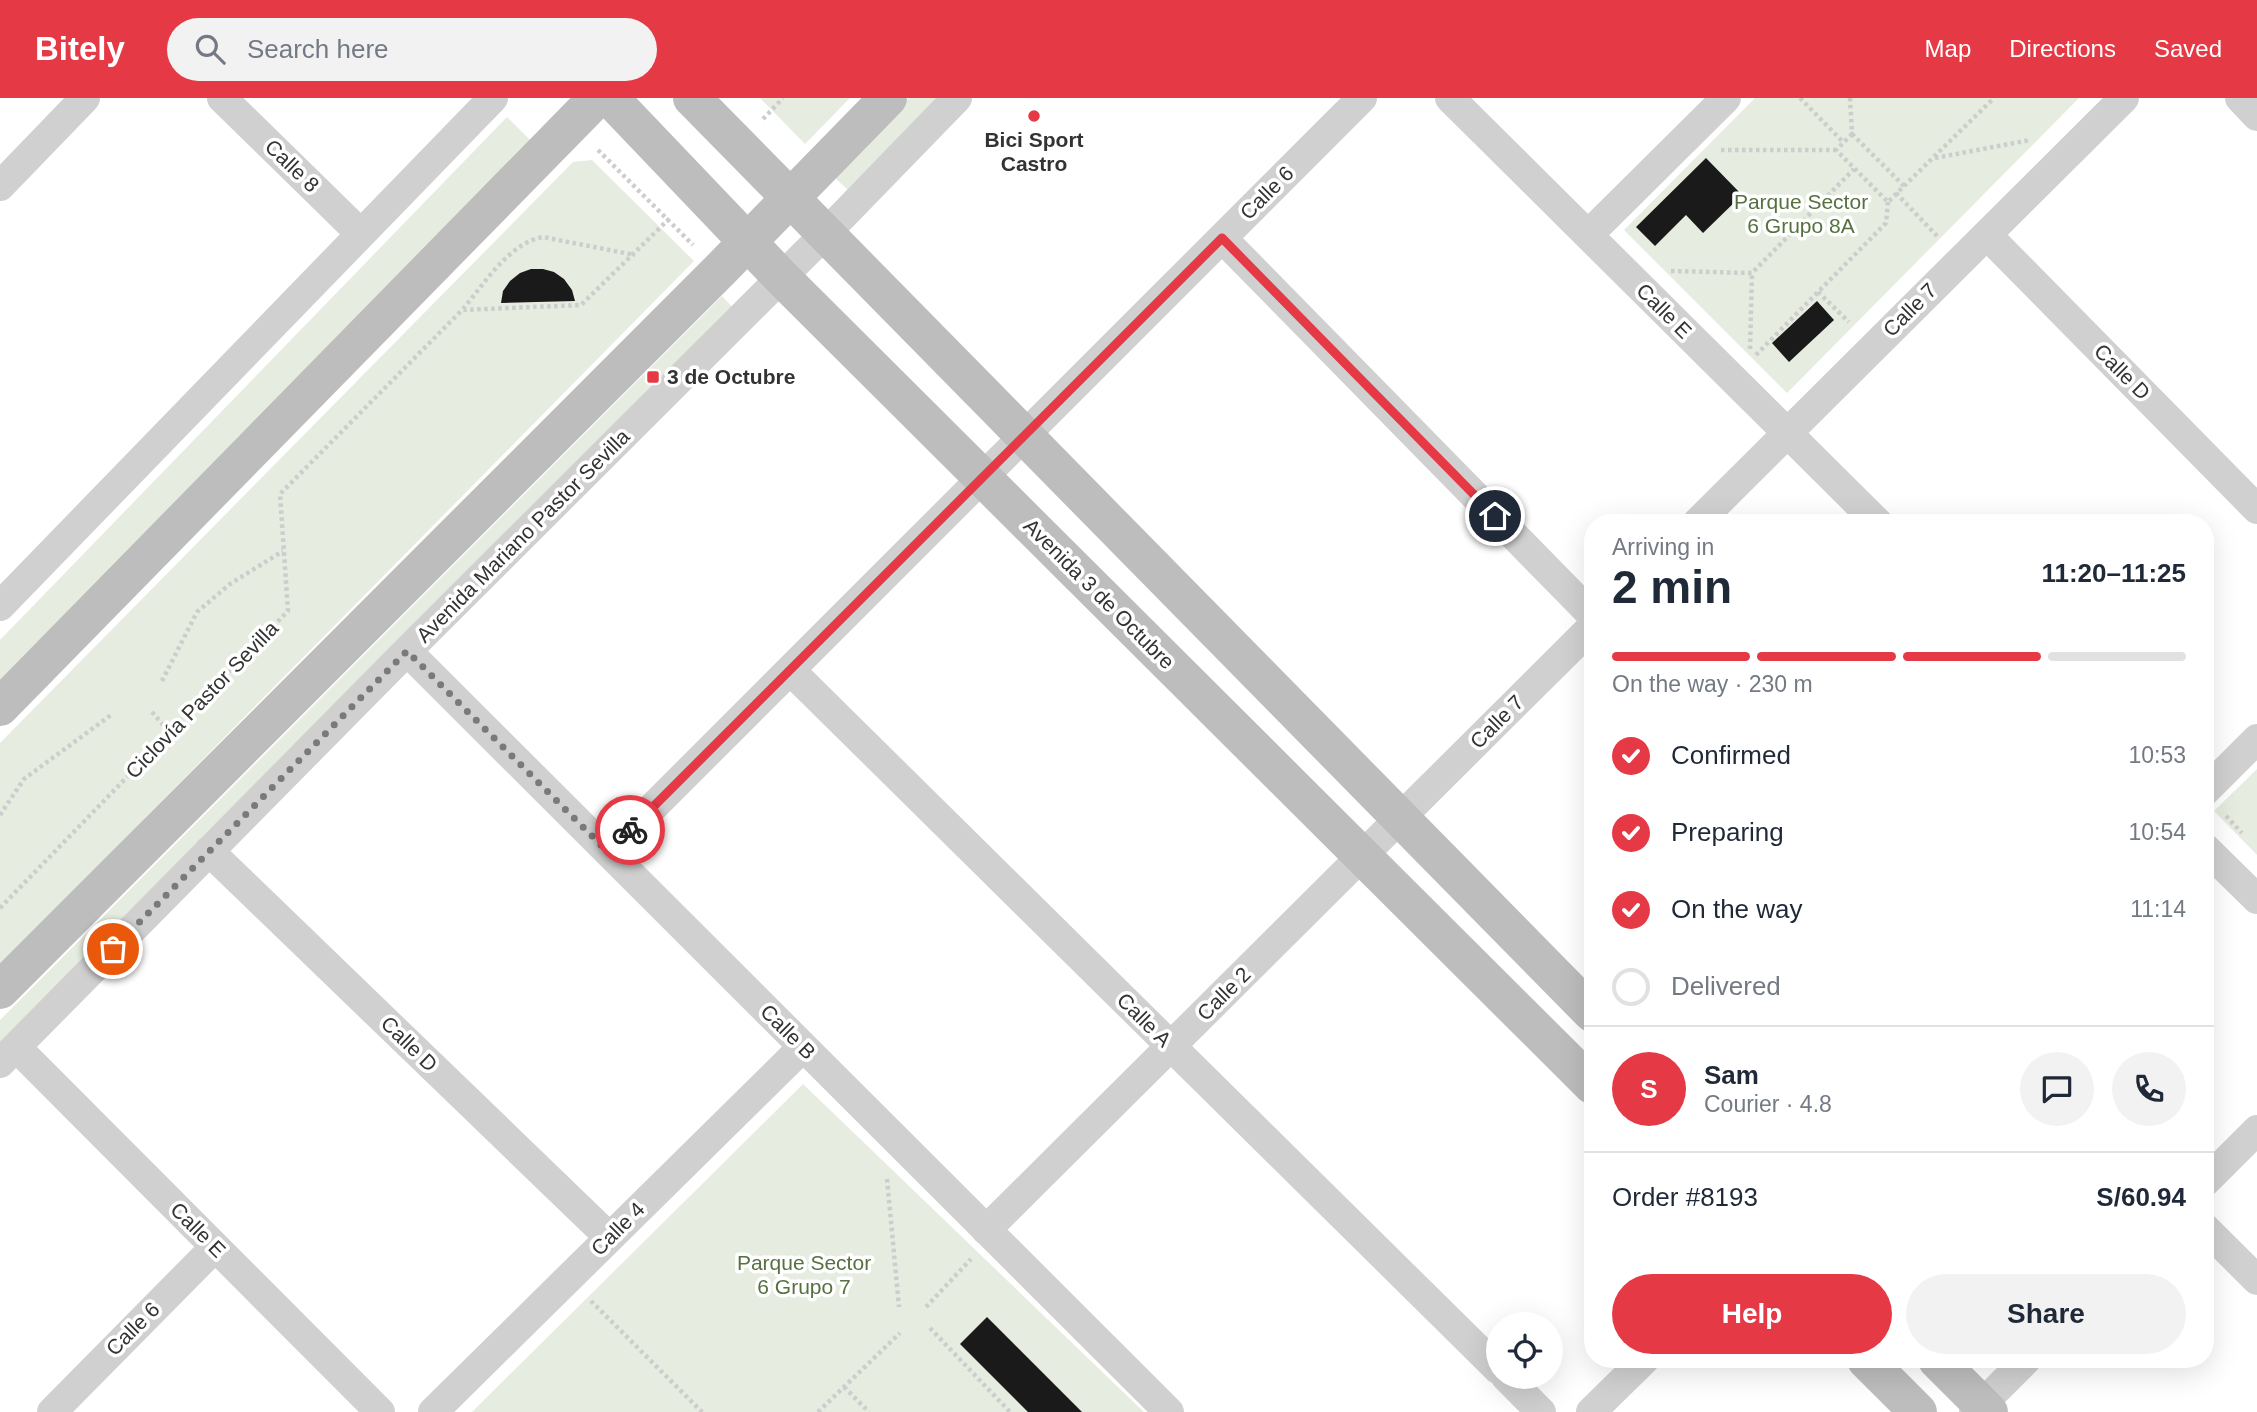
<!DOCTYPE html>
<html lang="en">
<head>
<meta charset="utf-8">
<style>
	body { margin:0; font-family:Helvetica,sans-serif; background:#f2f2f3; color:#1f2937; height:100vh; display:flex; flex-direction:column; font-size:26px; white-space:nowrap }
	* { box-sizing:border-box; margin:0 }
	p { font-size:23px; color:#747a83 }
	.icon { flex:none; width:38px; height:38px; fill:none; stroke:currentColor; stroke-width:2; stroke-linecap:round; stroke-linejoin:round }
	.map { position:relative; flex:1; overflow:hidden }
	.drawer { position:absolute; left:1584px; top:416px; width:630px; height:854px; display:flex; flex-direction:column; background:#fff; border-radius:28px; box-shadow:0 7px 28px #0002 }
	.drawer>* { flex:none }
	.buttons { position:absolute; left:1486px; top:1214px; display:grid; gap:14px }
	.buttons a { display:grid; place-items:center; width:77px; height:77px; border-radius:50%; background:#fff; box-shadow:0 7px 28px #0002; font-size:35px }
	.pin { position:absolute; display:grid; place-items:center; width:60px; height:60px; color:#fff; margin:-30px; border:4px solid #fff; border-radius:50%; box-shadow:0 2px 7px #0007 }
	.courier { position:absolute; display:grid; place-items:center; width:70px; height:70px; margin:-35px; border:5px solid #e63946; border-radius:50%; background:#fff; color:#222; box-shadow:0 2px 9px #0007 }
	.summary em { font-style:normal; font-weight:700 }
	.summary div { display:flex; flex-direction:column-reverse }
	.summary { display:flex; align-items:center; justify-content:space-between; height:119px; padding:0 28px }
	h1 { font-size:46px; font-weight:700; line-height:52px }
	.bar { display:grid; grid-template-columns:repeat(4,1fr); gap:10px 7px; align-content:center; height:84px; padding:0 28px }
	.bar i { height:9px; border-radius:5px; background:#e0e1e3 }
	.bar .on { background:#e63946 }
	.bar p { grid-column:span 4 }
	.line { display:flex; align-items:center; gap:18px; padding:0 28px; border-top:2px solid #e0e1e3 }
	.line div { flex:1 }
	.round { display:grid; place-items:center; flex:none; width:74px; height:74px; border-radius:37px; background:#f2f2f3 }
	ol { padding:0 28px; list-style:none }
	li { display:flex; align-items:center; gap:21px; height:77px }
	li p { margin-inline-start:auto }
	li .icon { padding:7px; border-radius:50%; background:#e63946; color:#fff; stroke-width:4 }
	li:last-child { color:#747a83 }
	li i { width:38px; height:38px; border:4px solid #e0e1e3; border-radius:50% }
	.primary-button { display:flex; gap:14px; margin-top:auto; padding:14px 28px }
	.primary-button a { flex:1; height:80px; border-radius:42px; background:#e63946; color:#fff; font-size:28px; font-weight:700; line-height:80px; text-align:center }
	.primary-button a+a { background:#f2f2f3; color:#1f2937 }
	header { display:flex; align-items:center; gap:42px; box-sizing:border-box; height:98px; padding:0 35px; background:#e63946; color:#fff }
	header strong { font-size:33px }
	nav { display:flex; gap:38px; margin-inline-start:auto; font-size:24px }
	.search { width:490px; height:63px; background:#f2f2f3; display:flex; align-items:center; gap:18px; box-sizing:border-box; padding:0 24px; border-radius:38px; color:#747a83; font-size:26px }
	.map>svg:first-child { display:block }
	.green { fill:#e6ecdf }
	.building { fill:#1a1a1a }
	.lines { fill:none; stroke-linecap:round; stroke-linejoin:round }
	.path { stroke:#cdcdcd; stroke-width:4.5; stroke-dasharray:3.5 3.5; stroke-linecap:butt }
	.street { stroke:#d0d0d0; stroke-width:30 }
	.secondary { stroke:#bdbdbd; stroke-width:38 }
	.done { stroke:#7a7a7a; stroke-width:7; stroke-dasharray:0 12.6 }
	.route { stroke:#e63946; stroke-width:9 }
	.poi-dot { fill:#e63946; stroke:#fff; stroke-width:2.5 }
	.labels { text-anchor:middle; stroke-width:7; stroke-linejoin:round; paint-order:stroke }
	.poi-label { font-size:21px; font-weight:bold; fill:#333; stroke:#fff }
	.street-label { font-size:21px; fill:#333; stroke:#fff }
	.park-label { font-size:21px; fill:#56703f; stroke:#fff }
</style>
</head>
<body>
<header>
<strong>Bitely</strong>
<div class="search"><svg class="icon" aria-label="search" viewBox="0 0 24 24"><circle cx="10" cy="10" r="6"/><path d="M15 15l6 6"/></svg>Search here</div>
<nav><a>Map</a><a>Directions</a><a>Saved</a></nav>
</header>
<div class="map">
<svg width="2257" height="1314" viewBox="0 0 2257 1314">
	<rect width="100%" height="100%" fill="#fff"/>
	<path class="green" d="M760 0H850L805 46Z
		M909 0H942L850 94 834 79Z
		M1755 0H2079L1787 295 1624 132Z
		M507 19 534 46 0 586V542Z
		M592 62 694 163 0 867V645L573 64Z
		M722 198 736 213 0 958V922Z
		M2257 671V757L2214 713Z
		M803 986 1144 1314H472Z"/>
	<path class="building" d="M1706 60 1742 97 1703 135 1686 117 1655 148 1636 129Z
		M531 171H543L554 174 564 181 572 192 575 203 501 205 503 193 510 183 520 175Z
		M1817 203 1834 222 1789 264 1772 245Z
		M987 1219 1082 1314H1028L960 1246Z"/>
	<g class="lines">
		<path class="path" d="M1800 0 1843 44
			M1850 0 1852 36
			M763 21 783 0
			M1852 36 1904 88 1888 104 1836 52Z
			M598 52 693 147
			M1721 52H1836
			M1935 60 2030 42
			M1904 88 1994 0
			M1896 95 1938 139
			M1671 173 1752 175 1854 71
			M1818 194 1849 224
			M463 211C484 186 509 145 543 139L635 157
			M1750 251 1752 175
			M1756 257 1886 125 1888 104
			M162 583 197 514 230 486 283 453
			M152 614 170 635
			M0 717 24 681 111 617
			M2226 718 2242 735
			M0 810 288 513 280 396 462 212 581 207 671 119
			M887 1081 899 1209
			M591 1203 702 1314
			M926 1209 971 1161
			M930 1230 1010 1314
			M844 1289 869 1314
			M818 1314 900 1235"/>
		<path class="street" d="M222 0 361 136
			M1450 0 1878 425
			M2240 0 2257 18
			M0 88 85 0
			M1588 137 1726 0
			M1987 137 2257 411
			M1222 140 1592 517
			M1697 425 2124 0
			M0 508 493 0
			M407 553 1169 1314
			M790 572 1498 1271
			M2205 693 2257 641
			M2205 750 2257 801
			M209 753 609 1139
			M608 754 1362 0
			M16 949 380 1314
			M0 965 407 553 826 135 957 0
			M2205 1084 2257 1032
			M2205 1130 2257 1182
			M986 1132 1592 529
			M1506 1279 1541 1314
			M52 1314 215 1149
			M433 1314 803 949
			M1591 1314 1644 1262
			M1974 1314 2026 1262"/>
		<path class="secondary" d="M610 0 781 179 1592 987
			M692 0 1592 915
			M0 609 597 0
			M0 892 719 173 888 0
			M1866 1262 1918 1314
			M1937 1262 1989 1314"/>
	</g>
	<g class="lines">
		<path class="done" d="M113 851 407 553 608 754 630 732"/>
		<path class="route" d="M630 732 1222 140 1495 418"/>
	</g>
	<g class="poi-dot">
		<circle cx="1034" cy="18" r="7"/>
		<rect x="646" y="272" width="14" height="14" rx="3.5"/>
	</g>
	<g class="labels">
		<g class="poi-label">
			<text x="1034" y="49">Bici Sport<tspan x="1034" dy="24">Castro</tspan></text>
			<text x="667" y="286" text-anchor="start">3 de Octubre</text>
		</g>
		<g class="street-label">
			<text transform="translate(292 68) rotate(44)" y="7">Calle 8</text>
			<text transform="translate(1267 95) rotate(-45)" y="7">Calle 6</text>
			<text transform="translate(1910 212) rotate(-45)" y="7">Calle 7</text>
			<text transform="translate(1664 213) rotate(45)" y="7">Calle E</text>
			<text transform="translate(2122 274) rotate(45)" y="7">Calle D</text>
			<text transform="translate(523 438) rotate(-45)" y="7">Avenida Mariano Pastor Sevilla</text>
			<text transform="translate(1099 496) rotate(45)" y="7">Avenida 3 de Octubre</text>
			<text transform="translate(202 602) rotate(-46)" y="7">Ciclovía Pastor Sevilla</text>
			<text transform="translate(1497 624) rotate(-45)" y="7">Calle 7</text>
			<text transform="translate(1224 896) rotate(-45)" y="7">Calle 2</text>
			<text transform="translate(1144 922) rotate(45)" y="7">Calle A</text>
			<text transform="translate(788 934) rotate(45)" y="7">Calle B</text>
			<text transform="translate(409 946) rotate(44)" y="7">Calle D</text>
			<text transform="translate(618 1131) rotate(-45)" y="7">Calle 4</text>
			<text transform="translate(198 1132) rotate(45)" y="7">Calle E</text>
			<text transform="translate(133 1231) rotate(-45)" y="7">Calle 6</text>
		</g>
		<g class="park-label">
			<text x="1801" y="111">Parque Sector<tspan x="1801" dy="24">6 Grupo 8A</tspan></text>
			<text x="804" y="1172">Parque Sector<tspan x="804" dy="24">6 Grupo 7</tspan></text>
		</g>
	</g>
</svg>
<div class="buttons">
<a><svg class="icon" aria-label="locate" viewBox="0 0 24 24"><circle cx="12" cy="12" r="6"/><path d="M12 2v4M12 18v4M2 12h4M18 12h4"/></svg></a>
</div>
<div class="pin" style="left:113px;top:851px;background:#ea580c"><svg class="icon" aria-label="bag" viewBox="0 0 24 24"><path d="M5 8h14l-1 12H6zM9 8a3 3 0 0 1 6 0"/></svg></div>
<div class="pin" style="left:1495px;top:418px;background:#1f2937"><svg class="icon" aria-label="home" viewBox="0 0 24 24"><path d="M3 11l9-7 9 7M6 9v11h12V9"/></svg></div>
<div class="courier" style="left:630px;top:732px"><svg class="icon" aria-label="bike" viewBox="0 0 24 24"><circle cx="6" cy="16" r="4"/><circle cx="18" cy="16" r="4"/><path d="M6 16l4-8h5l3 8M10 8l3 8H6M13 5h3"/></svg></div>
<section class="drawer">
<div class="summary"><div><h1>2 min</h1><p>Arriving in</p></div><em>11:20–11:25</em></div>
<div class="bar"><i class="on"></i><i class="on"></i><i class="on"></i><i></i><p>On the way · 230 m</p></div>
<ol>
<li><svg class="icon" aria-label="check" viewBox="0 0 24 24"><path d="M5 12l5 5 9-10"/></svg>Confirmed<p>10:53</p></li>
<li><svg class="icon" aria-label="check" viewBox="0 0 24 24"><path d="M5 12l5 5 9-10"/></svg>Preparing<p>10:54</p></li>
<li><svg class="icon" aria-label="check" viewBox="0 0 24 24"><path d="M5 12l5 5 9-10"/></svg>On the way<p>11:14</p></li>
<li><i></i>Delivered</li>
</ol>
<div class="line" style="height:126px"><b class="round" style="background:#e63946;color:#fff">S</b><div><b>Sam</b><p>Courier · 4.8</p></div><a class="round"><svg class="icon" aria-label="chat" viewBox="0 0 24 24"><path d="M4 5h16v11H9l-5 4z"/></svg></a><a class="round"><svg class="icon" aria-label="phone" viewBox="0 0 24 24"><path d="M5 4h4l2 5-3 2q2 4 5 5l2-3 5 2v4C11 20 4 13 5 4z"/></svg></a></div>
<div class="line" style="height:91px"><div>Order #8193</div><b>S/60.94</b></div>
<div class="primary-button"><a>Help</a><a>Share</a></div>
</section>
</div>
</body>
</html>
